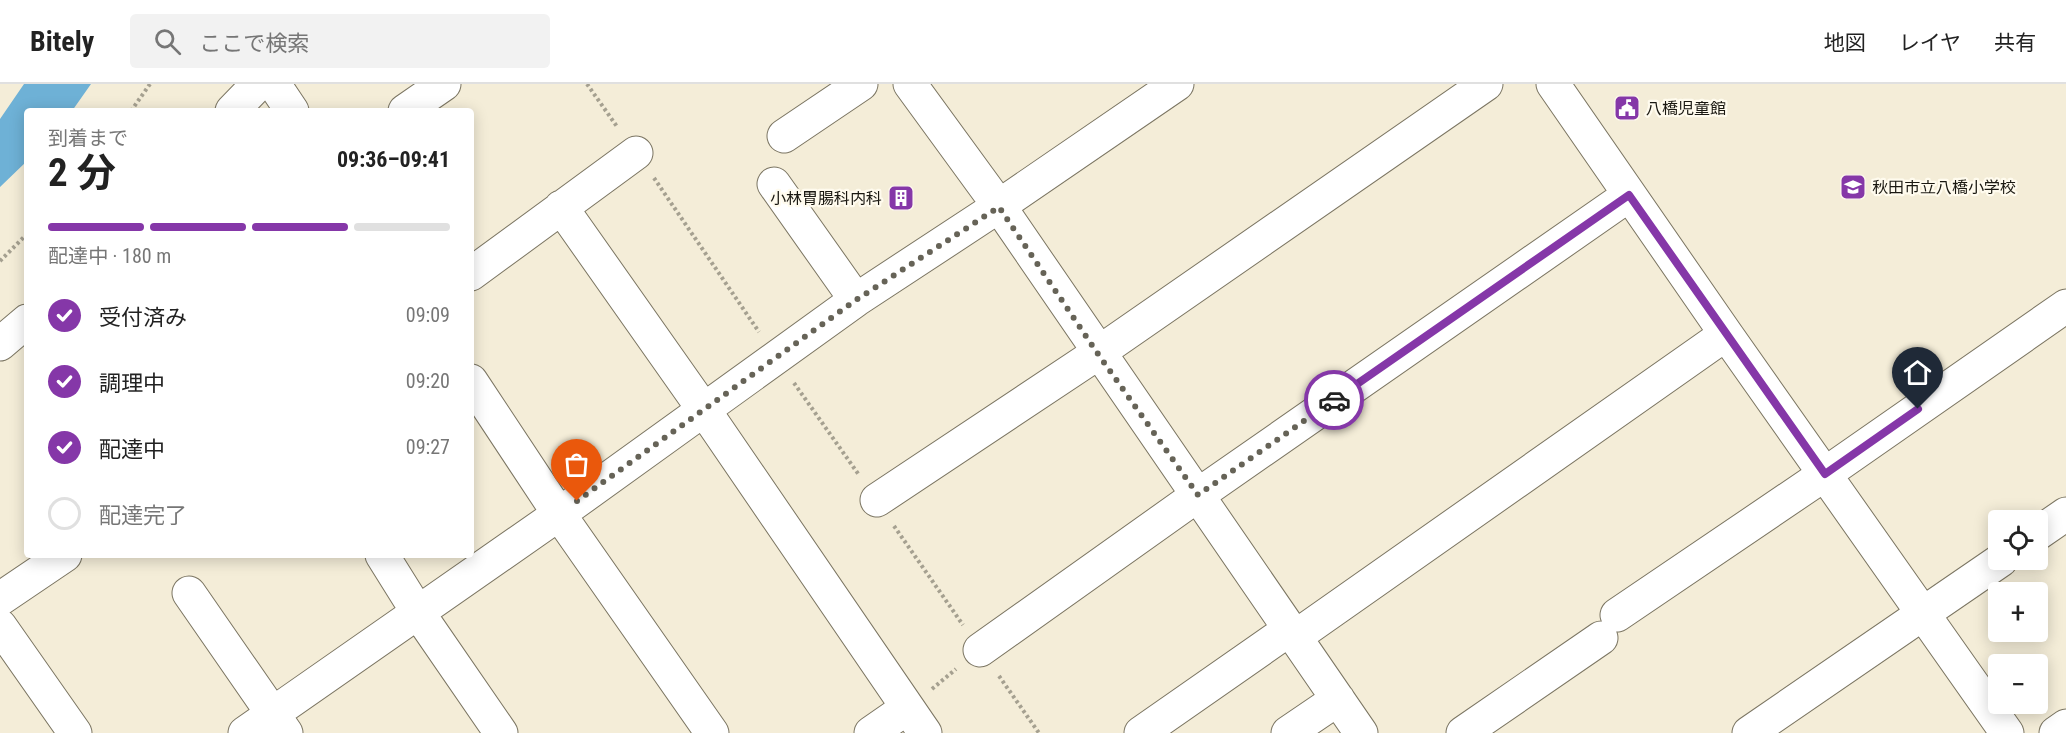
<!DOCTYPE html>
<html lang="ja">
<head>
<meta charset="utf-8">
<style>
	body { margin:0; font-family:"Roboto Condensed","Noto Sans JP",sans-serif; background:#f2f2f2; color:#222; height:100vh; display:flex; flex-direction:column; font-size:22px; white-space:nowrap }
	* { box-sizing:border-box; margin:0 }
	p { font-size:20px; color:#767676 }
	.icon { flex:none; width:33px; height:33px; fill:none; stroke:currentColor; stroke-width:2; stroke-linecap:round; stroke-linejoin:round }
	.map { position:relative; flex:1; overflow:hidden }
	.side { position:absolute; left:24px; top:24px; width:450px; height:450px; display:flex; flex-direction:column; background:#fff; border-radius:6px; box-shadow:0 3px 15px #0003 }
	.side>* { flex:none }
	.fabs { position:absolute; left:1988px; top:426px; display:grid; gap:12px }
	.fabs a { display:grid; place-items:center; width:60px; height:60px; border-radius:6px; background:#fff; box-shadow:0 3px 15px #0003; font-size:30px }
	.pin { position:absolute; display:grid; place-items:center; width:51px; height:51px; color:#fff; margin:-62px -26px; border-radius:50% 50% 50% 0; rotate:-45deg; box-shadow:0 0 6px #0007 }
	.pin .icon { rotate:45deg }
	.courier { position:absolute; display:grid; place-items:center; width:60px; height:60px; margin:-30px; border:4px solid #8537a8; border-radius:50%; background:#fff; color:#222; box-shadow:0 2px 8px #0007 }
	.head em { font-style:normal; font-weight:700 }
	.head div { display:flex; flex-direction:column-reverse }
	.head { display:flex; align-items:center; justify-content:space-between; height:102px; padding:0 24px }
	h1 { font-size:39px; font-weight:700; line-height:45px }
	.bar { display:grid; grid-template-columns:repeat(4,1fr); gap:9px 6px; align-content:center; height:72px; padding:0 24px }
	.bar i { height:8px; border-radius:4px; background:#e0e0e0 }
	.bar .selected { background:#8537a8 }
	.bar p { grid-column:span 4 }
	ol { padding:0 24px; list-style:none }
	li { display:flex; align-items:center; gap:18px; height:66px }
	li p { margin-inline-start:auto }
	li .icon { padding:6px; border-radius:50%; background:#8537a8; color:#fff; stroke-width:4 }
	li:last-child { color:#767676 }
	li i { width:33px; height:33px; border:3px solid #e0e0e0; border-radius:50% }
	header { display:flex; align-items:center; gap:36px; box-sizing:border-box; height:84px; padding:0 30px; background:#fff; border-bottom:2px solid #e0e0e0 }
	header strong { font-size:28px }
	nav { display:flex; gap:33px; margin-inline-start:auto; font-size:21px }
	.search { width:420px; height:54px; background:#f2f2f2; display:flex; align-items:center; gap:15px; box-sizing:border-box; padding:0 21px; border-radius:6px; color:#767676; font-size:22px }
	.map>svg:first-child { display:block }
	.water { fill:#6eb1d6 }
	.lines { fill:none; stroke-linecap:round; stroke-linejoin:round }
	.minor-casing { stroke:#7b7562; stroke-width:35 }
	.path { stroke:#a5a090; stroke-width:4; stroke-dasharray:3 3; stroke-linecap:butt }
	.minor { stroke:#fff; stroke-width:33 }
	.done { stroke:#666357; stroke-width:6; stroke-dasharray:0 10.8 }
	.route { stroke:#8537a8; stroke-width:8 }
	.labels { text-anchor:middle; stroke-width:4.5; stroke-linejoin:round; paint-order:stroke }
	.poi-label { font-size:16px; fill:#1a1811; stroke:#fffbee; text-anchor:start }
</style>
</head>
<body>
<header>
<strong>Bitely</strong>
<div class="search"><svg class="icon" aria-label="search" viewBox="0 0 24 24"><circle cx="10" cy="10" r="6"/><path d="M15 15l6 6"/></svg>ここで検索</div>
<nav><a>地図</a><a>レイヤ</a><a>共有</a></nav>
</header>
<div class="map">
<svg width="2066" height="649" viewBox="0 0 2066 649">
	<rect width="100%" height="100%" fill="#f4edd8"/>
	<path class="water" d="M24 0H91L72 27H27V77L0 103V35Z"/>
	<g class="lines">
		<g class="minor-casing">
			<path id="minor" d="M274 0 292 27
				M910 0 999 122 1361 649
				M1553 0 1726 250 2007 649
				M232 27 258 0
				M405 27 444 0
				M784 52 861 0
				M774 100 856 216
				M561 123 704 326 925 649
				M471 190 636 69
				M0 260 27 237
				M471 297 559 430 712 649
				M877 416 1098 269 1486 0
				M2037 450 2066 430
				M382 471 417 527 501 649
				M189 509 286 649
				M0 515 65 471
				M1617 531 1825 390 2066 222
				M0 542 75 649
				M1295 553 1726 250
				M980 566 1198 411 1629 111
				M245 649 559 430 856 216 999 122 1177 0
				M871 649 907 624
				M1141 649 1290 545
				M1288 649 1338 615
				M1463 649 1601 554
				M1749 649 2001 476
				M2056 649 2066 642"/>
		</g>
		<path class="path" d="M587 0 618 44
			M131 27 150 0
			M654 94 759 248
			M0 177 27 150
			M794 299 859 391
			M894 442 963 541
			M999 592 1039 649
			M932 605 956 585"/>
		<use href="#minor" class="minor"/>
	</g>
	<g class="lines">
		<path class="done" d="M577 417 856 216 999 123 1098 270 1198 411 1334 316"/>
		<path class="route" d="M1334 316 1629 111 1825 390 1918 325"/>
	</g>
	<defs>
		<g id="civic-square" transform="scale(1.35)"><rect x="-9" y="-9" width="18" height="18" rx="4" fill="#8537a8" stroke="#fffbee"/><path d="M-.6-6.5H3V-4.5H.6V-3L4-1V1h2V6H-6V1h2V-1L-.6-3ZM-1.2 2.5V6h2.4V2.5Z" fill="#fff"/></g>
		<g id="school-square" transform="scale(1.35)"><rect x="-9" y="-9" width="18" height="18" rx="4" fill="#8537a8" stroke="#fffbee"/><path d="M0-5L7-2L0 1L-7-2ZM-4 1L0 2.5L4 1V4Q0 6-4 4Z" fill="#fff"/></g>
		<g id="building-square" transform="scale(1.35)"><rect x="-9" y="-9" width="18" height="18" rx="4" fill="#8537a8" stroke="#fffbee"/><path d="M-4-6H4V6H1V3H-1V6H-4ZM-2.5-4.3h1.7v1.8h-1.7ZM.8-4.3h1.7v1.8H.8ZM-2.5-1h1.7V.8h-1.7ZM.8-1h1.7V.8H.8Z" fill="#fff"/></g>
	</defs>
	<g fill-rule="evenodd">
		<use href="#civic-square" x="1627" y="24"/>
		<use href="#school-square" x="1853" y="103"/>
		<use href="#building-square" x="901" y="114"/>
	</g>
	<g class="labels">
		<g class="poi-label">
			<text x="1646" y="30">八橋児童館</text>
			<text x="1872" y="109">秋田市立八橋小学校</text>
			<text x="882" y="120" text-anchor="end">小林胃腸科内科</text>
		</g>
	</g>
</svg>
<div class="fabs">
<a><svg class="icon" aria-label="locate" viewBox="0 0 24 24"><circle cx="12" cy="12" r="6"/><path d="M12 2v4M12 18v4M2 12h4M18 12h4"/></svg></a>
<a>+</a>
<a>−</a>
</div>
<div class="pin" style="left:577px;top:417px;background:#ea580c"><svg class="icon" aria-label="bag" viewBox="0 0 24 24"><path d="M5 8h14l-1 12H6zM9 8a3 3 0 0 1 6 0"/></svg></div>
<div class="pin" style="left:1918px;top:325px;background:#1f2937"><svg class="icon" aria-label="home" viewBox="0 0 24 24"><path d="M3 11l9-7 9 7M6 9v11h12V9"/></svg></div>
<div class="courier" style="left:1334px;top:316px"><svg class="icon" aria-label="car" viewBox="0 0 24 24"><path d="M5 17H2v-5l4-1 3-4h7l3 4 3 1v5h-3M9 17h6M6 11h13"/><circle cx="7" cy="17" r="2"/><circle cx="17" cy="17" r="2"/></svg></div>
<section class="side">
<div class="head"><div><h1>2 分</h1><p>到着まで</p></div><em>09:36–09:41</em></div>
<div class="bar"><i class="selected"></i><i class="selected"></i><i class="selected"></i><i></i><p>配達中 · 180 m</p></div>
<ol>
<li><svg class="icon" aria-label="check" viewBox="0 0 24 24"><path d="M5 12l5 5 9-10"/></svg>受付済み<p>09:09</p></li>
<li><svg class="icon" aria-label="check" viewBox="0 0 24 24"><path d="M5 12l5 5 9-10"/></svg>調理中<p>09:20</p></li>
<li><svg class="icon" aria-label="check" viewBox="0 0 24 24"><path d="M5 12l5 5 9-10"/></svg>配達中<p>09:27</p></li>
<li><i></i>配達完了</li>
</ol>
</section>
</div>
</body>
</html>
